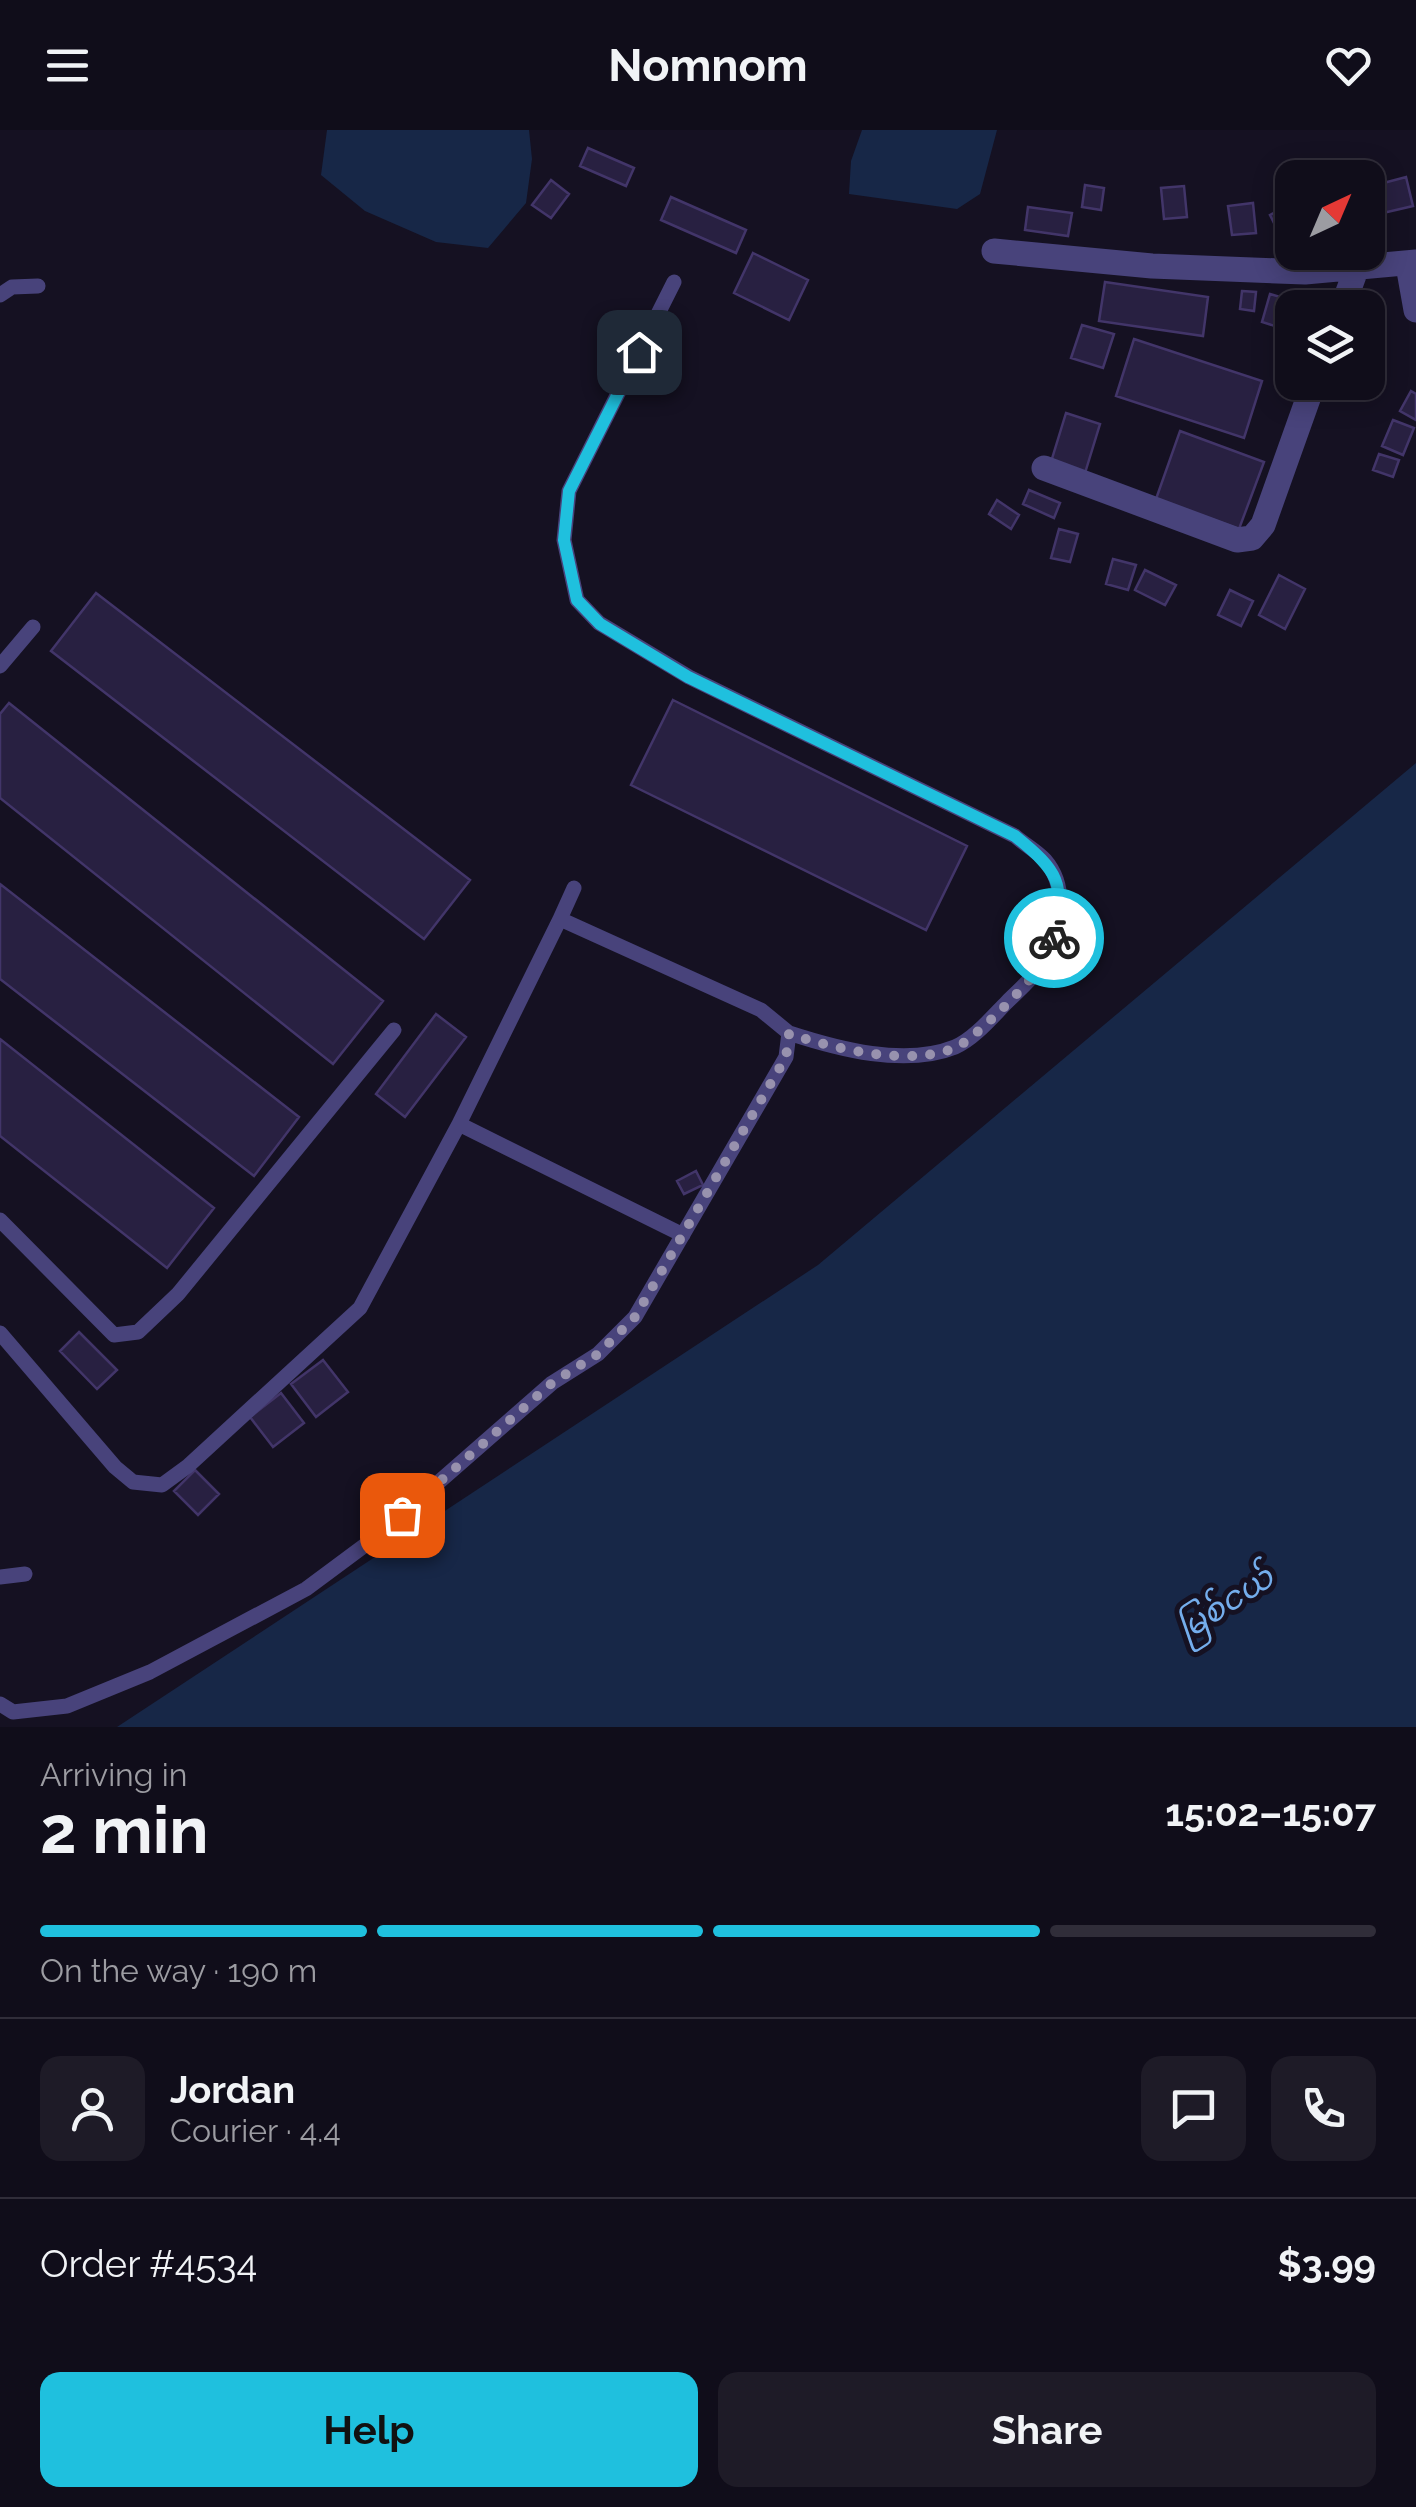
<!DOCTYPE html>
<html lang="en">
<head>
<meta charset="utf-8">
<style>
	body { margin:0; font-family:Raleway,"Noto Sans Myanmar",sans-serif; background:#1e1b27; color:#f1f3f6; height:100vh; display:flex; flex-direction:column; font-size:38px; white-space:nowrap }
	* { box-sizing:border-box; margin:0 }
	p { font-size:32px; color:#9c9ca2 }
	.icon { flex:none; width:55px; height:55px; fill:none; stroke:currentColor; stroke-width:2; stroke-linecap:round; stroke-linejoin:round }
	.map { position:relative; height:1597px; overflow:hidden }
	.drawer { display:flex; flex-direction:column; background:#100d1a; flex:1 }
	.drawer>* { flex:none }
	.needle { width:65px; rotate:44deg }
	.tools { position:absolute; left:1275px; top:30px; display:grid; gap:20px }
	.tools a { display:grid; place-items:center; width:110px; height:110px; border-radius:20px; background:#100d1a; box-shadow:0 5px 25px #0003,0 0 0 2px #302d39; font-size:50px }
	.pin { position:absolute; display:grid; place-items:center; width:85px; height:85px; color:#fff; margin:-42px; border-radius:20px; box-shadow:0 5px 15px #0006 }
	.courier { position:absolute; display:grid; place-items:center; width:100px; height:100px; margin:-50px; border:8px solid #1fc0de; border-radius:50%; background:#fff; color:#222; box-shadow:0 2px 12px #0007 }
	.summary em { font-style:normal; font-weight:700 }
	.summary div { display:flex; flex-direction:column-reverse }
	.summary { display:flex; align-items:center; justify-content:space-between; height:170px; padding:0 40px }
	h1 { font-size:65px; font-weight:700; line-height:75px }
	.bar { display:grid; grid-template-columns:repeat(4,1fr); gap:15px 10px; align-content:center; height:120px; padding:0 40px }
	.bar i { height:12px; border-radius:8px; background:#302d39 }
	.bar .active { background:#1fc0de }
	.bar p { grid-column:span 4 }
	.line { display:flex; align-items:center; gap:25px; padding:0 40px; border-top:2px solid #302d39 }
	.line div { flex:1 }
	.round { display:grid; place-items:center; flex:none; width:105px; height:105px; border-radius:20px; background:#1e1b27 }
	.action { display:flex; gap:20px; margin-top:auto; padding:20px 40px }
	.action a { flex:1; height:115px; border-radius:20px; background:#1fc0de; color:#111; font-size:40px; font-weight:700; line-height:115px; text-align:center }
	.action a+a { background:#1e1b27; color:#f1f3f6 }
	header { display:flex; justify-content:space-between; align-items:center; height:130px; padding:0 40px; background:#100d1a; font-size:45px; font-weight:700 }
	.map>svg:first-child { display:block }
	.water { fill:#172747 }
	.building { fill:#282041; stroke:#423569; stroke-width:2.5 }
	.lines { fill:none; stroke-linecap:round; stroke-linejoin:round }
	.lane { stroke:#48437b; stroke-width:15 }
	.street { stroke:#48437b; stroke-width:25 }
	.done { stroke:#9892ae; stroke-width:10; stroke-dasharray:0 18 }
	.route { stroke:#1fc0de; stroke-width:12 }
	.labels { text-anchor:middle; stroke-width:10; stroke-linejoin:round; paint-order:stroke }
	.water-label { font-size:32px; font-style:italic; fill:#74adec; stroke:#151122 }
</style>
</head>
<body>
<header><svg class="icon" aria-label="menu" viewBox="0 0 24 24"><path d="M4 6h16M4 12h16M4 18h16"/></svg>Nomnom<svg class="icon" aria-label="heart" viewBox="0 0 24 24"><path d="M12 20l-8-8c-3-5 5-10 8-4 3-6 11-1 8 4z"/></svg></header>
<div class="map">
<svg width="1416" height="1597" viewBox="0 0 1416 1597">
	<rect width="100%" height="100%" fill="#151122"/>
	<path class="water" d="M327 0H529L532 29 526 73 488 118 436 112 365 81 321 45Z
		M862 0H997L980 64 957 79 849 64 851 31Z
		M1416 633V1597H117L818 1135Z"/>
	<path class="building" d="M588 18 634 38 626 56 580 36Z
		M1406 47 1413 76 1383 83 1376 55Z
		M551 50 569 64 551 88 532 75Z
		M1085 55 1104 58 1101 80 1082 77Z
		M1184 56 1187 87 1164 89 1161 58Z
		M671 67 746 100 736 123 661 90Z
		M1253 73 1256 103 1232 105 1228 76Z
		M1292 74V87L1275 95 1270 85Z
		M1028 77 1072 83 1068 106 1025 100Z
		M1372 94 1380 124 1359 129 1358 122H1368V95Z
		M753 123 808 150 789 190 734 163Z
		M1105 152 1208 167 1203 206 1099 191Z
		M1242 161 1256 162 1254 181 1240 179Z
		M1270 164 1300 173 1298 178H1292L1291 201 1262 192Z
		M1082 195 1114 204 1103 238 1071 228Z
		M1134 209 1262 251 1244 308 1116 266Z
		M1411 261 1416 264V290L1400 281Z
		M1066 283 1100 294 1085 343 1051 332Z
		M1393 290 1414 298 1403 325 1382 316Z
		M1180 301 1264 332 1239 399 1156 369Z
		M1379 324 1399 330 1393 347 1373 340Z
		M1029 360 1060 373 1054 388 1023 374Z
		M997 370 1019 385 1011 399 989 384Z
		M1059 399 1078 404 1070 432 1051 428Z
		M1113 429 1136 435 1128 460 1106 454Z
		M1145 440 1176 455 1165 475 1135 460Z
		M1279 445 1305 459 1285 499 1259 485Z
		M1230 460 1253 471 1241 496 1218 485Z
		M96 463 470 750 424 809 51 521Z
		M673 570 967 716 926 800 631 655Z
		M9 573 383 871 333 934 0 668V584Z
		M0 754 299 987 254 1046 0 849Z
		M436 884 466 907 405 987 376 964Z
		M0 909 214 1078 167 1138 0 1006Z
		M696 1041 703 1055 684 1064 677 1051Z
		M79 1202 117 1240 97 1259 60 1221Z
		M323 1230 348 1262 316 1287 291 1254Z
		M281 1263 304 1293 273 1317 250 1287Z
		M195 1340 219 1364 198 1385 174 1361Z"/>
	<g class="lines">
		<path class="lane" d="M674 152 569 361 564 410 577 470 599 493 689 547 1015 706C1024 714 1037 721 1045 730 1071 760 1059 808 1039 838 1031 850 1018 861 1007 872 993 886 974 909 955 917 905 937 838 919 789 903
			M0 165 12 157 38 156
			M0 536 33 497
			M560 789 574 758
			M459 994 683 1105
			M0 1090 114 1205 138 1202 178 1164 394 900
			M0 1203 115 1337 133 1352 162 1355 188 1336 360 1178 459 994 560 789 761 880 789 903 786 927 635 1187 598 1224 552 1253 376 1407 306 1459 150 1542 67 1576 13 1582 0 1574
			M0 1447 25 1444"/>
		<path class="street" d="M994 121 1152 136 1305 142 1416 132
			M1408 135 1416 180
			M1342 178 1356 140
			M1044 338 1237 410 1252 408 1263 395 1314 252"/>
	</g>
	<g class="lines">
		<path class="done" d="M402 1385 552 1253 598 1224 635 1187 786 927 789 904C834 918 910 938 957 917 975 908 1029 854 1040 836 1046 827 1050 818 1054 808"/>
		<path class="route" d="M639 222 569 361 564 410 577 470 600 494 688 547 1015 706C1059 742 1065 752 1054 808"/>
	</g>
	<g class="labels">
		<g class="water-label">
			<text transform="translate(1225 1473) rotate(-33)" y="11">မြစ်ငယ်</text>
		</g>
	</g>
</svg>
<div class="tools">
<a><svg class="needle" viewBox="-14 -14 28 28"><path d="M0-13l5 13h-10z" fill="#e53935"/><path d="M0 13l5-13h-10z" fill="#9c9ca2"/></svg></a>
<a><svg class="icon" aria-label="layers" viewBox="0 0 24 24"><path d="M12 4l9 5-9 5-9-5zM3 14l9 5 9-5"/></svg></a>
</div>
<div class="pin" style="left:402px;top:1385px;background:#ea580c"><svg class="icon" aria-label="bag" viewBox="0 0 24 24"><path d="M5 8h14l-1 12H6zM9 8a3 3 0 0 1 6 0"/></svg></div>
<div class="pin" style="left:639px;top:222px;background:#1f2937"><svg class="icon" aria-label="home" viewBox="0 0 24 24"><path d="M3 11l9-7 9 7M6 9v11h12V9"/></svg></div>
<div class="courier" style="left:1054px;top:808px"><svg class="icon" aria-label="bike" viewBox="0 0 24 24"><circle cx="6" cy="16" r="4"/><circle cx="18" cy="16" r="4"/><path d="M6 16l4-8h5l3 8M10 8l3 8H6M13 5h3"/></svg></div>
</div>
<section class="drawer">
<div class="summary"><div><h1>2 min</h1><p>Arriving in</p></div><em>15:02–15:07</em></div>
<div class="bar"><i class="active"></i><i class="active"></i><i class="active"></i><i></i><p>On the way · 190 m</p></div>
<div class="line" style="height:180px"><a class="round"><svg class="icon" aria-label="person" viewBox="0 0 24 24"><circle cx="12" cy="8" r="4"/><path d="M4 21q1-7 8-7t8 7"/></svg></a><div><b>Jordan</b><p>Courier · 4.4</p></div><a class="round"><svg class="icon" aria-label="chat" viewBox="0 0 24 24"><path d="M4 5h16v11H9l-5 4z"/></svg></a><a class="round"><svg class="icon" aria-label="phone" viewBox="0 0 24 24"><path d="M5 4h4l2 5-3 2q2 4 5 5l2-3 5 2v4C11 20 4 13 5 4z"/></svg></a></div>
<div class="line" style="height:130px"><div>Order #4534</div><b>$3.99</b></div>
<div class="action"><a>Help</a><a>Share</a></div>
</section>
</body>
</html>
